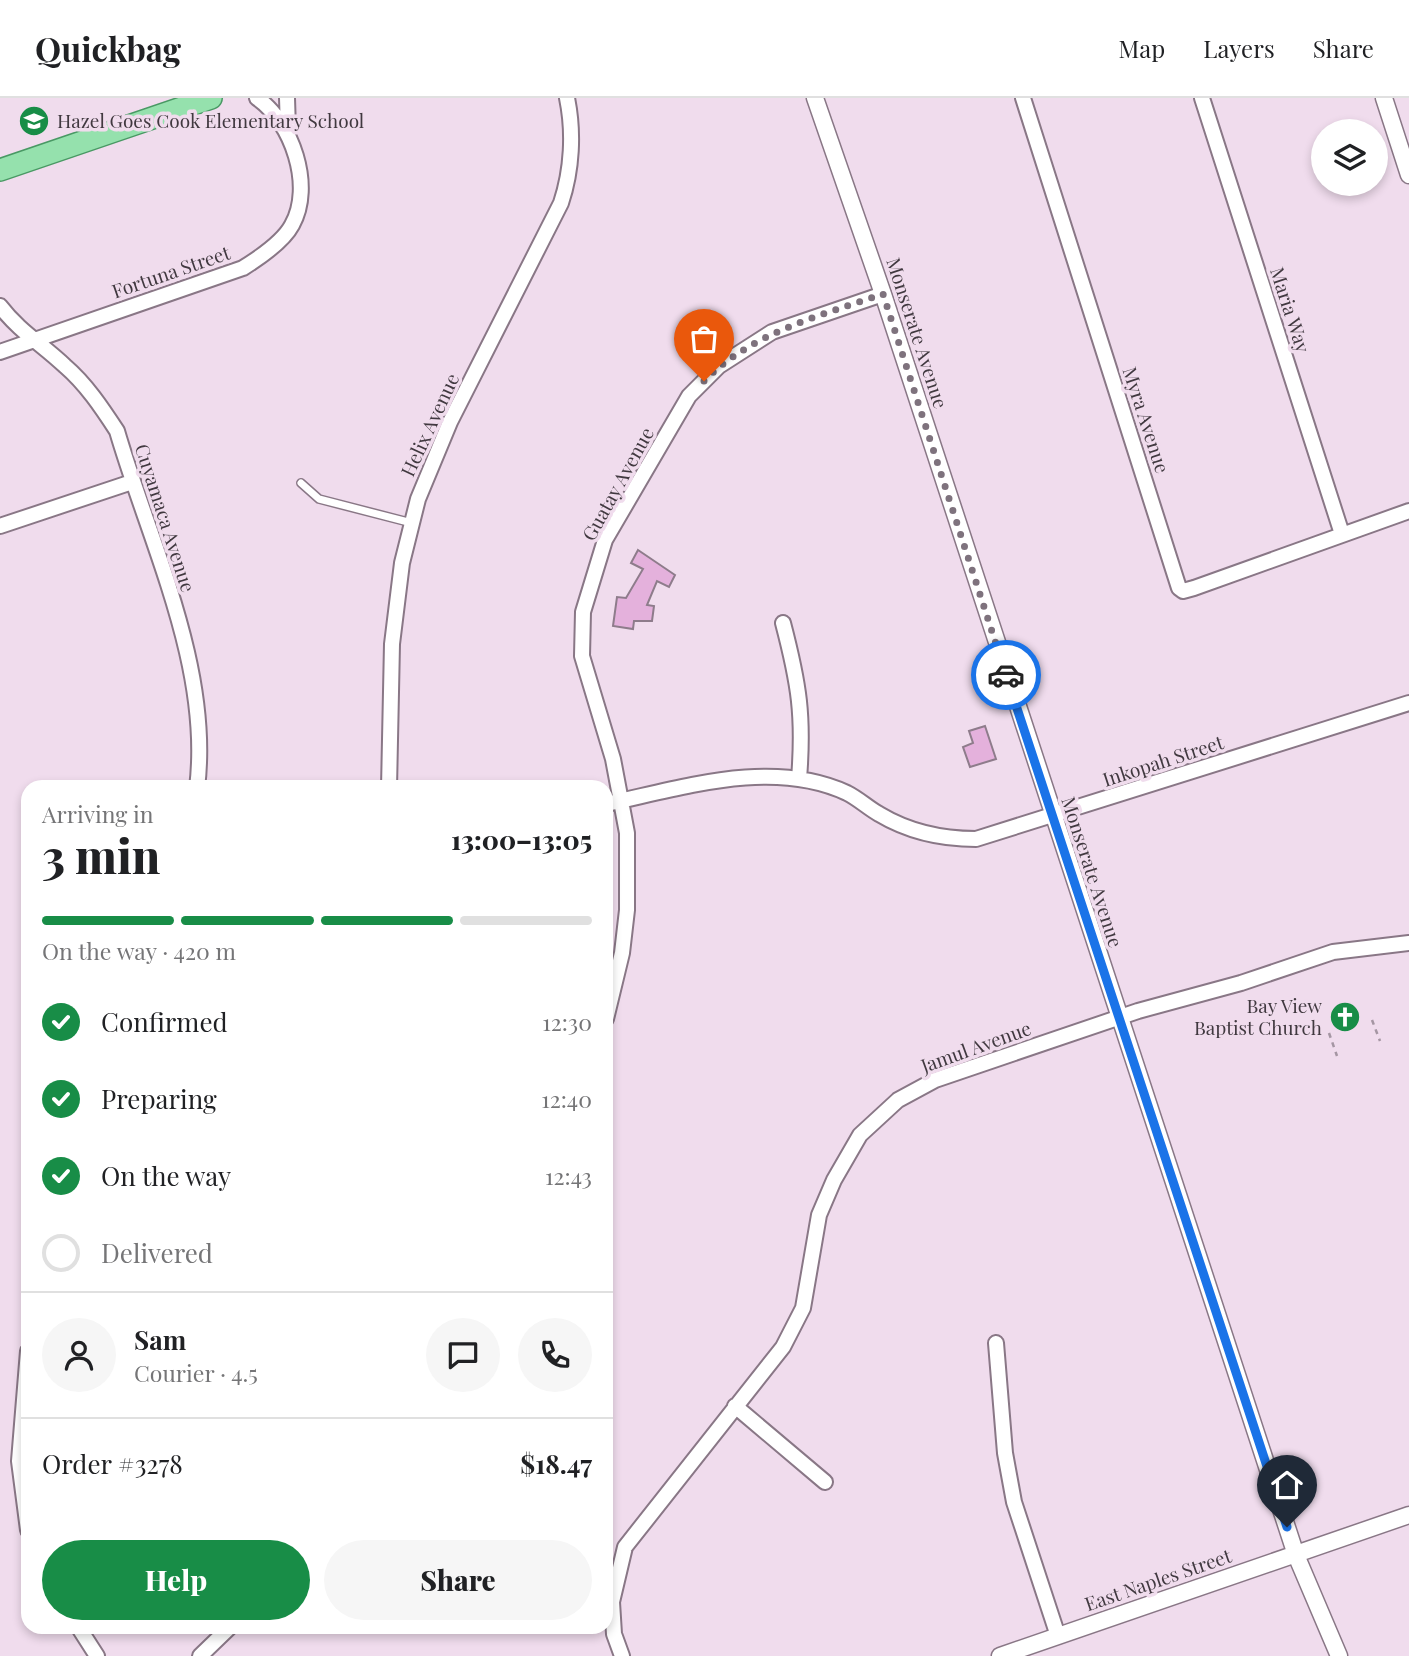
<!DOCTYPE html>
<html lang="en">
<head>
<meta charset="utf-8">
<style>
	body { margin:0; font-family:"Playfair Display",serif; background:#f6f6f6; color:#202124; height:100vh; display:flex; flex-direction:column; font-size:26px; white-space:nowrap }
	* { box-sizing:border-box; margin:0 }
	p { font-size:23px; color:#757577 }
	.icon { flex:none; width:38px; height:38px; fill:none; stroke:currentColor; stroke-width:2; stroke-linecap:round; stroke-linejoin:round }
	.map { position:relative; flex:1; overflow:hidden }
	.details { position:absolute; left:21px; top:682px; width:592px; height:854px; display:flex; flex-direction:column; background:#fff; border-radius:21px; box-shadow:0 4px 10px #0003 }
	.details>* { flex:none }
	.buttons { position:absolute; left:1311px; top:21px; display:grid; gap:14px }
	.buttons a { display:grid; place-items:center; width:77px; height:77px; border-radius:50%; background:#fff; box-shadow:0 4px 10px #0003; font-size:35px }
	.pin { position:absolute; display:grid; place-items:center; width:60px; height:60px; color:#fff; margin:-72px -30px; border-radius:50% 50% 50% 0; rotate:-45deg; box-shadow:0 0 7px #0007 }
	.pin .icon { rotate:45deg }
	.courier { position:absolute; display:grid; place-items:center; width:70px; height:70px; margin:-35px; border:5px solid #1a73e8; border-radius:50%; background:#fff; color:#222; box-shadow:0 2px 9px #0007 }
	.overview em { font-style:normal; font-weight:800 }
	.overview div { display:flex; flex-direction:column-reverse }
	.overview { display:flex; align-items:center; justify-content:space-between; height:119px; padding:0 21px }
	h1 { font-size:46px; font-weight:800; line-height:52px }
	.bar { display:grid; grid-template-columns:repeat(4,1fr); gap:10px 7px; align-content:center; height:84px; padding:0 21px }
	.bar i { height:9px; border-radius:5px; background:#e0e0e0 }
	.bar .active { background:#188d47 }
	.bar p { grid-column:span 4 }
	.line { display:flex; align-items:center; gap:18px; padding:0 21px; border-top:2px solid #e0e0e0 }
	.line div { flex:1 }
	.round { display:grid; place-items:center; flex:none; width:74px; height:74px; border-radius:37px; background:#f6f6f6 }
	ol { padding:0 21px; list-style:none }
	li { display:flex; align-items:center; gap:21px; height:77px }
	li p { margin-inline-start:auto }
	li .icon { padding:7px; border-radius:50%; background:#188d47; color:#fff; stroke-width:4 }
	li:last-child { color:#757577 }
	li i { width:38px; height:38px; border:4px solid #e0e0e0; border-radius:50% }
	.primary-button { display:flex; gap:14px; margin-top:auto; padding:14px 21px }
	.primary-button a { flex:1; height:80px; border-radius:42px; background:#188d47; color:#fff; font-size:28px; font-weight:800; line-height:80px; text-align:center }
	.primary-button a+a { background:#f6f6f6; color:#202124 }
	header { display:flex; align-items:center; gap:42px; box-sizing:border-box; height:98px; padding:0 35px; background:#fff; border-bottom:2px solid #e0e0e0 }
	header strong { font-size:33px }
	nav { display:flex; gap:38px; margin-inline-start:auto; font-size:24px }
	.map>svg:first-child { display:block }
	.building { fill:#e4b1dc; stroke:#8e7c8b; stroke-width:2 }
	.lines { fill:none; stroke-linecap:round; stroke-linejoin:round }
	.service-casing { stroke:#897786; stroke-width:10 }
	.minor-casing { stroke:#897786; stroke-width:18 }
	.tertiary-casing { stroke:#897786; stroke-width:19 }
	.primary-casing { stroke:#499964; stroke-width:24 }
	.path { stroke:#a596a3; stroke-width:2.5; stroke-dasharray:5 5; stroke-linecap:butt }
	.service { stroke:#fff; stroke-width:7 }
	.minor { stroke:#fff; stroke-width:14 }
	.tertiary { stroke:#fff; stroke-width:16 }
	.primary { stroke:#95e1ad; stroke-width:21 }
	.done { stroke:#7e727d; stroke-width:7; stroke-dasharray:0 12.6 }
	.route { stroke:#1a73e8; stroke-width:9 }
	.labels { text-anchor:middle; stroke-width:7; stroke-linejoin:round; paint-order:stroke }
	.poi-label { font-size:19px; fill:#413940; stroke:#f0dced; text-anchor:start }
	.street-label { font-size:19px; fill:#413940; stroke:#f0dced }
</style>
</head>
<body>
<header>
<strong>Quickbag</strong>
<nav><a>Map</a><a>Layers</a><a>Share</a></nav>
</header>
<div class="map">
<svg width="1409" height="1558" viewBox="0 0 1409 1558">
	<rect width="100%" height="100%" fill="#f0dced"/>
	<path class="building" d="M638 452 675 477 669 489 657 483 647 507 654 508 652 523H634L633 531 613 528 617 499 626 500 643 471 631 465Z
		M985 628 996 661 970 669 963 649 973 645 969 633Z"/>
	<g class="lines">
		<g class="service-casing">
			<path id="service" d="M301 385 319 401 412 425"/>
		</g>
		<g class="minor-casing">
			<path id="minor" d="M287 0 288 31
				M1023 0 1179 490 1183 493 1194 490 1409 413
				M1202 0 1342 436
				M0 208C19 233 43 247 65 268 86 286 102 310 117 333 150 446 212 570 197 690
				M0 254 243 170C259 160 283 144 292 127 314 88 292 24 257 0
				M0 428 132 384
				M783 525C799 586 804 618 799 681
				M389 690 392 546 402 465 418 401 450 324 561 105C572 72 574 34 567 0
				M606 706C682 690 772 660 847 695 859 701 868 710 879 716 909 734 942 741 976 741L1409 605
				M606 921 622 855 627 812V735L613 661 582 558 583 514 605 442 689 298 719 268 772 234 883 196
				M996 1245 1005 1355 1014 1404 1058 1538
				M28 1253 19 1363 28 1432
				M735 1308 825 1384
				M79 1530 97 1558
				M200 1558 229 1530
				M622 1558 614 1536 612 1504 625 1449 783 1249 803 1210 819 1117 834 1082 860 1037 898 1002 935 982 1138 913 1241 885 1333 854 1409 845"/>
		</g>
		<g class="tertiary-casing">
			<path id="tertiary" d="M815 0 883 196 1296 1457 1339 1558
				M1384 0 1409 77
				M1000 1558 1409 1417"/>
		</g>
		<g class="primary-casing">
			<path id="primary" d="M0 72 211 0"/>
		</g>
		<path class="path" d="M1372 922 1380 943
			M1329 935 1337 958"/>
		<use href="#service" class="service"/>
		<use href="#minor" class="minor"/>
		<use href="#tertiary" class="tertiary"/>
		<use href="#primary" class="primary"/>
	</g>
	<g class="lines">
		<path class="done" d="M704 283C753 234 819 218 883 196L1006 577"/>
		<path class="route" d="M1006 577 1287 1429"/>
	</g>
	<defs>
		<g id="school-disc" transform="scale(1.575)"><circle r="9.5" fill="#188d47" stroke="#f0dced"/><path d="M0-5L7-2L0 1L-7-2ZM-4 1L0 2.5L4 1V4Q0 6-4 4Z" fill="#fff"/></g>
		<g id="church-disc" transform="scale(1.575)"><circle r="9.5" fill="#188d47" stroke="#f0dced"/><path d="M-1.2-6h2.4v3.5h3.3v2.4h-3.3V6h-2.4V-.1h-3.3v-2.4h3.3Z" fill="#fff"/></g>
	</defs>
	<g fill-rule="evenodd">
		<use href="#school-disc" x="34" y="23"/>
		<use href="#church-disc" x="1345" y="919"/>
	</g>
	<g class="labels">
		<g class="poi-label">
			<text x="57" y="30">Hazel Goes Cook Elementary School</text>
			<text x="1322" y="915" text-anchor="end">Bay View<tspan x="1322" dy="22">Baptist Church</tspan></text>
		</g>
		<g class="street-label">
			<text transform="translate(171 174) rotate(-19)" y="7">Fortuna Street</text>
			<text transform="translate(1290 212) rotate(72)" y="7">Maria Way</text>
			<text transform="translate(917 235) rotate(72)" y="7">Monserate Avenue</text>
			<text transform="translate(1146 322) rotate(72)" y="7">Myra Avenue</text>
			<text transform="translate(430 327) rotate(-65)" y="7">Helix Avenue</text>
			<text transform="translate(618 386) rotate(-61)" y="7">Guatay Avenue</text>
			<text transform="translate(165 420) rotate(72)" y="7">Cuyamaca Avenue</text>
			<text transform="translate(1163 663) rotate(-18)" y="7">Inkopah Street</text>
			<text transform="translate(1092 774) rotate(72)" y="7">Monserate Avenue</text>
			<text transform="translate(976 949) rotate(-20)" y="7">Jamul Avenue</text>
			<text transform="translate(1158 1482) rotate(-19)" y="7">East Naples Street</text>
		</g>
	</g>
</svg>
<div class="buttons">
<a><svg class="icon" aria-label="layers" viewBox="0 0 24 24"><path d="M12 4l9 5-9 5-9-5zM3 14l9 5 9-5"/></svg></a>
</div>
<div class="pin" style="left:704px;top:283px;background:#ea580c"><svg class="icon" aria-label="bag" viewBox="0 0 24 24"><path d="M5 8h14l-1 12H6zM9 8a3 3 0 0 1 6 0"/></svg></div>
<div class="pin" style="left:1287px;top:1429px;background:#1f2937"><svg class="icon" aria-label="home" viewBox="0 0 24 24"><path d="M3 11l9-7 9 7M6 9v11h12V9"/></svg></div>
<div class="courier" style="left:1006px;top:577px"><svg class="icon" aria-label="car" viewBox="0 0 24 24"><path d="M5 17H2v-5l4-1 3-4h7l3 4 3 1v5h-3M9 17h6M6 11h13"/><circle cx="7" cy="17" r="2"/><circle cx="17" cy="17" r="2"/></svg></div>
<section class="details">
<div class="overview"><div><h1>3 min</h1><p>Arriving in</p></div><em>13:00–13:05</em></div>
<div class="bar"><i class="active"></i><i class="active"></i><i class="active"></i><i></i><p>On the way · 420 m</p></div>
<ol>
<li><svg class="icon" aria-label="check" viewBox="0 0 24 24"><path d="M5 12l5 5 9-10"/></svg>Confirmed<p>12:30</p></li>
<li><svg class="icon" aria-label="check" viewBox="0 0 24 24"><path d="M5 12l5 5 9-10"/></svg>Preparing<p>12:40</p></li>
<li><svg class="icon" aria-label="check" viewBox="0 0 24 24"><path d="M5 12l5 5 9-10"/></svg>On the way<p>12:43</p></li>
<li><i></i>Delivered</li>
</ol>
<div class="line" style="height:126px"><a class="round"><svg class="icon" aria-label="person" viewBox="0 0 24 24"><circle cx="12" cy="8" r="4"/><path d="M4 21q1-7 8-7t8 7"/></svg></a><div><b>Sam</b><p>Courier · 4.5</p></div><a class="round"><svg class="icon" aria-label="chat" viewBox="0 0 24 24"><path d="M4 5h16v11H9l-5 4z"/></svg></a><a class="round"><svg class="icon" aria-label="phone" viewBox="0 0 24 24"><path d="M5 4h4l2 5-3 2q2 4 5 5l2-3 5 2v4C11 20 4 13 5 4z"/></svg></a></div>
<div class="line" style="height:91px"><div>Order #3278</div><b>$18.47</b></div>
<div class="primary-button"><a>Help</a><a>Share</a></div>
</section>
</div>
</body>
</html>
